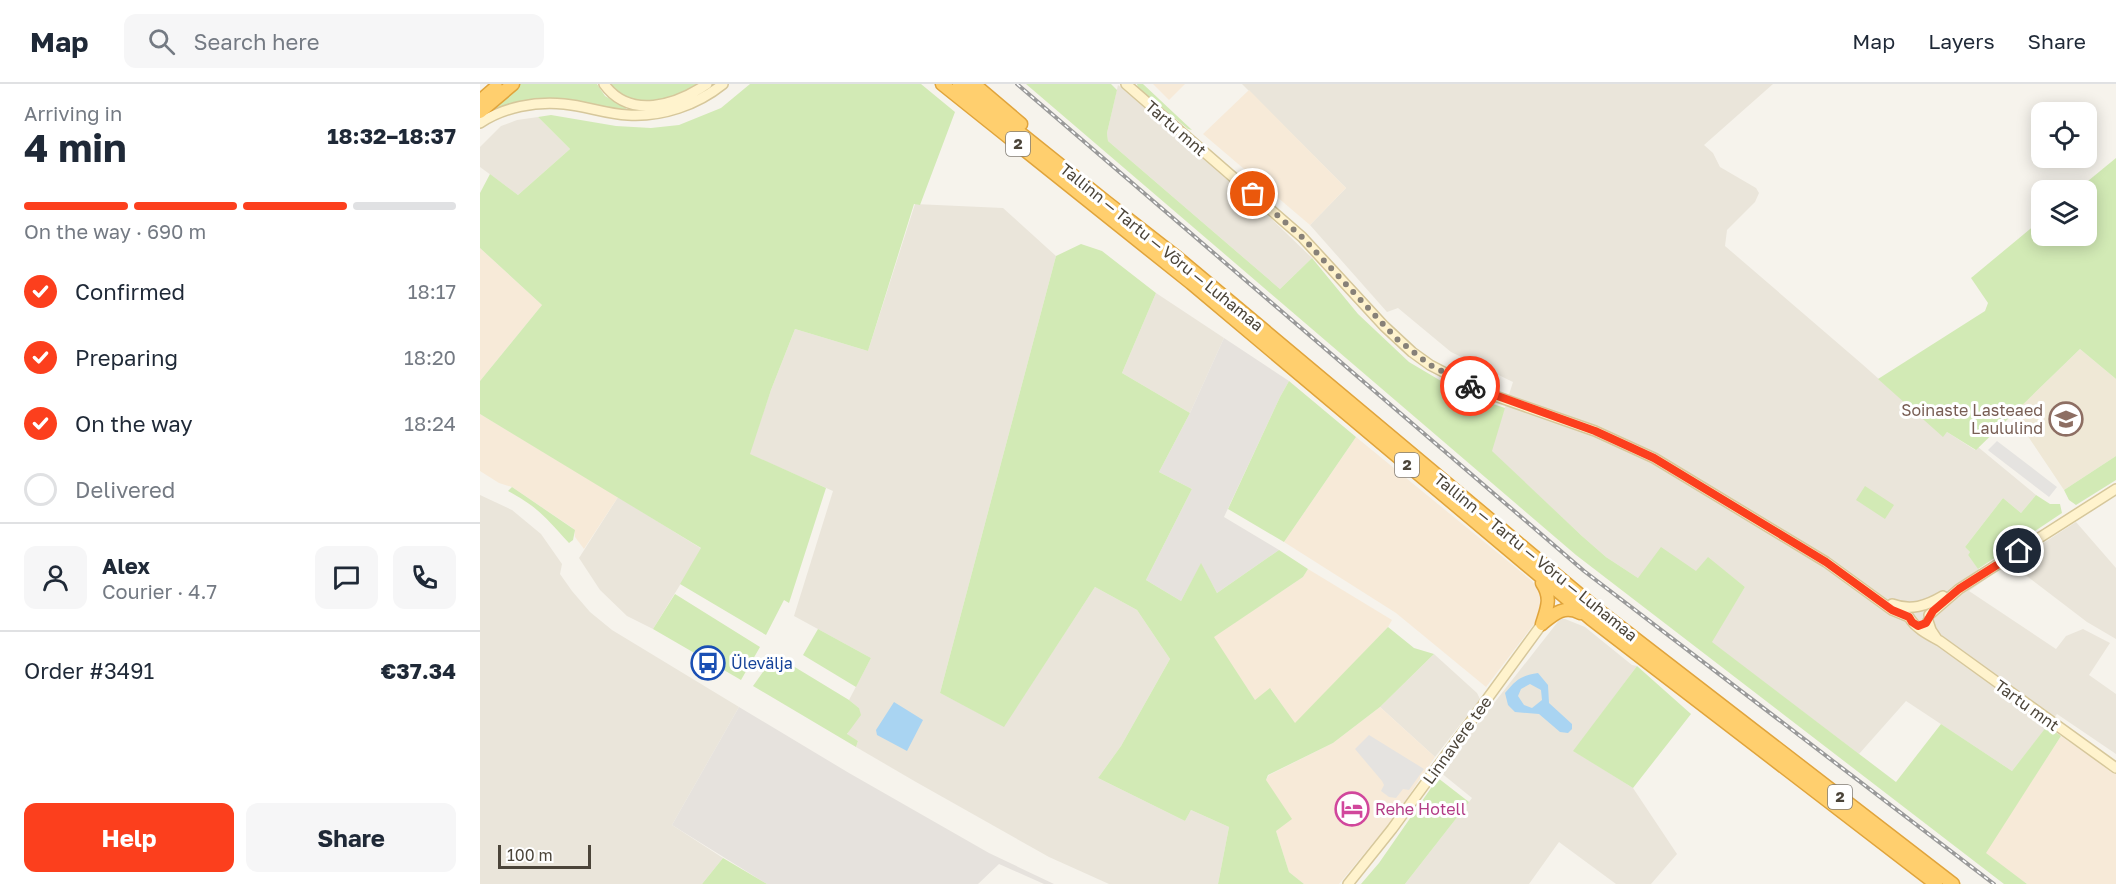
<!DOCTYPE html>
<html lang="en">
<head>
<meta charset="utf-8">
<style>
	body { margin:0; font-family:"Golos Text",sans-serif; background:#f6f6f7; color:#1f2937; height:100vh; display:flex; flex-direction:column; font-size:22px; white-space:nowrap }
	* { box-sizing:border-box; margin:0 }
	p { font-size:20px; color:#747a83 }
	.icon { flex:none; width:33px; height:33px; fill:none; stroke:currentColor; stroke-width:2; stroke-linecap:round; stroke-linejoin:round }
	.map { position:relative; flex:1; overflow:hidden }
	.drawer { display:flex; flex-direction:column; background:#fff; width:480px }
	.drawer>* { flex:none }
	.fabs { position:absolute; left:1551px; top:18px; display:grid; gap:12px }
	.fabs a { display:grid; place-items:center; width:66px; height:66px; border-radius:12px; background:#fff; box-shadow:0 3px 15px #0003; font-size:30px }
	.scale { position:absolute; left:18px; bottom:15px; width:93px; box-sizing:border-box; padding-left:6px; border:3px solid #4b4439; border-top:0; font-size:16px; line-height:21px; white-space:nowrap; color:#4b4439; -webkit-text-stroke:4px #fff; paint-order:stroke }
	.pin { position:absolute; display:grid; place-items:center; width:51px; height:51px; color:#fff; margin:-26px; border:3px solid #fff; border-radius:50%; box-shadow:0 2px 6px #0007 }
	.courier { position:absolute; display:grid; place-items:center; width:60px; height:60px; margin:-30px; border:4px solid #fc3f1d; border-radius:50%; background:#fff; color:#222; box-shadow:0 2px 8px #0007 }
	.summary em { font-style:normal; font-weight:700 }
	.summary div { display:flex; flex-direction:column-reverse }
	.summary { display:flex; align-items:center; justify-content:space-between; height:102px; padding:0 24px }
	h1 { font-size:39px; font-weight:700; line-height:45px }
	.bar { display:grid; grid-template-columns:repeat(4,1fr); gap:9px 6px; align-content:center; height:72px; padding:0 24px }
	.bar i { height:8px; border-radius:4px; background:#e0e1e3 }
	.bar .active { background:#fc3f1d }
	.bar p { grid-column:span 4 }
	.line { display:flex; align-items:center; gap:15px; padding:0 24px; border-top:2px solid #e0e1e3 }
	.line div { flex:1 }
	.round { display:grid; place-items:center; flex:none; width:63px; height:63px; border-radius:12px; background:#f6f6f7 }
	ol { padding:0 24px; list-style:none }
	li { display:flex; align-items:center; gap:18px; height:66px }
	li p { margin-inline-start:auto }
	li .icon { padding:6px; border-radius:50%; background:#fc3f1d; color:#fff; stroke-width:4 }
	li:last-child { color:#747a83 }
	li i { width:33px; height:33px; border:3px solid #e0e1e3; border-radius:50% }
	.primary-button { display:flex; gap:12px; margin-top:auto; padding:12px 24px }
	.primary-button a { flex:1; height:69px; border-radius:12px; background:#fc3f1d; color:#fff; font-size:24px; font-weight:700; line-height:69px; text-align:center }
	.primary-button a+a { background:#f6f6f7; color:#1f2937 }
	header { display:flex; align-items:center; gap:36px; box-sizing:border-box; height:84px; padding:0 30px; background:#fff; border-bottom:2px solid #e0e1e3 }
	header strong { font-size:28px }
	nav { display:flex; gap:33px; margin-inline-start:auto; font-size:21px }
	.search { width:420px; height:54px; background:#f6f6f7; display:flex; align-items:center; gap:15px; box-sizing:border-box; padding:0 21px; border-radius:12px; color:#747a83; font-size:22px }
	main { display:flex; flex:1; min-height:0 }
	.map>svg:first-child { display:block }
	.residential { fill:#eae5da }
	.commercial { fill:#f7ead8 }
	.industrial { fill:#e6e2dd }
	.education { fill:#efe8d6 }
	.green { fill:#d2eab5 }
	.parking { fill:#e5e3e0 }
	.water { fill:#a9d4f2; fill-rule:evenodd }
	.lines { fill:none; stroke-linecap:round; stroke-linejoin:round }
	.secondary-casing { stroke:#d6c79b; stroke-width:12 }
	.highway-casing { stroke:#e0a43c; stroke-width:15 }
	.secondary { stroke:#fff3cd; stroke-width:9 }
	.highway { stroke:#ffcf6e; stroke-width:12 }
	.rail-casing { stroke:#9a9a9a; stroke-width:4 }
	.rail { stroke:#fff; stroke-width:1.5; stroke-dasharray:4.5; stroke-linecap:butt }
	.done { stroke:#878178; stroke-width:6; stroke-dasharray:0 10.8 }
	.route { stroke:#fc3f1d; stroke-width:8 }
	.labels { text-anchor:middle; stroke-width:6; stroke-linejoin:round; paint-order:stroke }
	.shield { fill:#fff; stroke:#817c74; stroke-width:1.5 }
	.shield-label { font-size:15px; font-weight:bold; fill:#4b4439 }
	.street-label { font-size:16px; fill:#4b4439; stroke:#fff }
	.education-label { font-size:16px; fill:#785e54; stroke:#fff; text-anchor:end }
	.transit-label { font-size:16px; fill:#164399; stroke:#fff; text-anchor:start }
	.hotel-label { font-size:16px; fill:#b23c85; stroke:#fff; text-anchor:start }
</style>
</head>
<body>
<header>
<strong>Map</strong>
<div class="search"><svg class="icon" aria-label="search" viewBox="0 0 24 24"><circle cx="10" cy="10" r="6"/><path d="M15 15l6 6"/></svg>Search here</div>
<nav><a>Map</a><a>Layers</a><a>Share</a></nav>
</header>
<main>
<section class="drawer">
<div class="summary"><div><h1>4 min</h1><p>Arriving in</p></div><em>18:32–18:37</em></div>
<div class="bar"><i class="active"></i><i class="active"></i><i class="active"></i><i></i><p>On the way · 690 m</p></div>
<ol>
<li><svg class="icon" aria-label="check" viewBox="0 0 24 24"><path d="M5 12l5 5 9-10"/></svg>Confirmed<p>18:17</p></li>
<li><svg class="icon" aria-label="check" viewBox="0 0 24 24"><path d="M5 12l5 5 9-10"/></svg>Preparing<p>18:20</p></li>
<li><svg class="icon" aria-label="check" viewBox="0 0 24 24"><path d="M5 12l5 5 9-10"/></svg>On the way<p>18:24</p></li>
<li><i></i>Delivered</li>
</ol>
<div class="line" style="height:108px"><a class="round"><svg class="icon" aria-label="person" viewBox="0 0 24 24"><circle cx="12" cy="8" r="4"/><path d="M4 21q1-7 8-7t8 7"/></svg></a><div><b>Alex</b><p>Courier · 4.7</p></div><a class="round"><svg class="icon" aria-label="chat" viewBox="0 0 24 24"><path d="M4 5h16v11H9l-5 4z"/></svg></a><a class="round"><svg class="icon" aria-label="phone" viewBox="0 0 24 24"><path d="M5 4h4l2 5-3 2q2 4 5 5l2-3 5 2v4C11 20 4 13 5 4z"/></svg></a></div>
<div class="line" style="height:78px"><div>Order #3491</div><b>€37.34</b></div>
<div class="primary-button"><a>Help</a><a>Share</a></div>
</section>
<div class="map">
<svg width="1636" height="800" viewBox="0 0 1636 800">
	<rect width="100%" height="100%" fill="#f6f3ec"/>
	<path class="residential" d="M762 0H1293L1224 61 1233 69 1240 83 1276 104 1279 109 1275 118 1247 146 1245 162 1382 280 1463 352 1467 348 1495 366 1498 363 1556 411 1541 429 1523 414 1485 463 1490 468 1488 471 1506 495 1489 507 1576 565 1586 552 1603 545 1630 559 1609 591 1636 610V670L1577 630 1532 687 1426 617 1379 670 1231 558 1265 503 1228 474 1216 488 1158 494 1126 473 1102 452 1011 367 1033 298 971 268 918 224 907 228 830 141 866 104Z
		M638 1 771 115 832 174 800 205 628 57 627 49Z
		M58 33 90 65 38 111 0 83V63L21 42 37 36Z
		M435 120 523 124 576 172 460 609 524 642 615 503 657 526 690 575 641 662 618 694 705 737 711 726 749 743 738 800H629L569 773 436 698 376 663 378 657 367 651 379 624 369 616 391 574 314 532 353 407 269 370 291 306 315 245 388 267Z
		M676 209 744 254 710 329 642 289Z
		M0 411 32 426 61 450 82 480 80 490 92 507 110 528 132 546 259 623 192 741 243 774 222 800H0Z
		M138 413 222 465 173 545 147 532 120 506 99 474Z
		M1596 438 1636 484V555L1607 538 1531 480Z
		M1080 535H1085L1105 543 1152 581 1157 582 1094 667 1153 704 1197 770 1171 800H1136L1079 758 1049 800H925L992 714 960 688Z
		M954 570 997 609 1000 615 955 673 900 623Z"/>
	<path class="commercial" d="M673 0H705L689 16Z
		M769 6 866 104 830 141 723 50Z
		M0 164 62 221 0 297Z
		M0 330 138 413 104 465 95 453 94 445 32 403 19 399 0 387Z
		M876 353 1052 497 1061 510 1060 532 1006 603 916 529 804 458Z
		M828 485 912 536 908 543 815 640 791 605 775 616 733 553 823 493Z
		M900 623 955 673 912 736 859 800H824L809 788 796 747 786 696 789 691 853 659Z
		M1581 652 1636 690V800H1547L1505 769Z"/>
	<path class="industrial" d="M744 254 809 297 800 313 744 433 799 466 737 509 721 480 701 517 666 496 712 405 679 388 710 329Z
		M259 623 369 689 509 769 574 800H564L519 780 498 800H287L192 741Z"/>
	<path class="education" d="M1600 265 1636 295V372L1584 406 1539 339 1532 331Z"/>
	<path class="green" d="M38 0H117L125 12 146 24 145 28 54 16 32 20 0 34Z
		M129 0H217C185 18 157 28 129 0Z
		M270 0H441L475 28 440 121 434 120 388 267 315 245 291 306 270 370 346 404 309 519 304 516 286 551 200 500 221 464 0 330V297L62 221 0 164V109L10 90 38 111 90 65 58 33 71 31 136 42 171 44 199 41 241 24Z
		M546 0H631L637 6 627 49 628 57 800 205 832 174 878 230 929 278 983 310 1025 324 1012 367 1102 452 1126 473 1158 494 1181 463 1216 487 1228 473 1265 503 1232 558 1416 698 1461 640 1532 687 1567 642 1581 652 1506 769 1547 800H1524L1096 471Z
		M657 0H663L712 46 708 45 658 4Z
		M1636 74V295L1600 265 1496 366 1467 348 1463 353 1398 295 1505 227 1508 219 1491 194 1561 136 1562 152H1606V106H1597Z
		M601 160 622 167 676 209 642 289 710 329 679 388 712 405 666 496 701 517 721 479 737 509 799 466 828 485 823 493 734 553 775 616 790 604 815 639 908 543 934 564 954 570 900 623 853 659 788 691 786 696 812 735 796 747 809 788 824 800H738L749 743 711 726 705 737 618 694 641 662 690 575 657 526 615 503 524 643 460 609 576 172Z
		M809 297 876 353 804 458 748 425 800 313Z
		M1636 372V396L1596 421 1589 416 1584 406Z
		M1385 402 1414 421 1405 435 1376 416Z
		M32 403 95 446 93 456 89 459C66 434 58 423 28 407Z
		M1556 411 1570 420H1580L1582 429 1498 485 1488 471 1490 468 1485 463 1523 414 1541 429Z
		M195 510 280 563 261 596 173 545Z
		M338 545 391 574 376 603 323 571Z
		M295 571 369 616 379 624 381 631 367 650 378 657 376 663 273 602Z
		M1157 582 1211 630 1153 704 1093 667Z
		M958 694 989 718 925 800H881L899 779Z
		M243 774 287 800H222Z"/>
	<path class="parking" d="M1517 357 1577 403 1569 413 1509 367 1508 366Z
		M889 651 944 685 929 706 923 705 916 714 909 713 901 707 904 701 902 697 875 665Z"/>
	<path class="water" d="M1058 589 1068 601 1069 619 1092 640V645L1088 649 1080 648 1059 630 1035 628 1028 621 1025 609C1037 595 1040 592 1058 589ZM1050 600 1061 606 1062 616 1052 624 1044 621 1038 612 1041 605Z
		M414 618 443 636 427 667 397 651 396 646Z"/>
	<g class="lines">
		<g class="secondary-casing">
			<path id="secondary" d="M124 0C150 36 196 21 227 0
				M646 0 822 153 904 242 932 268 950 281 998 306 1115 347 1174 374 1346 478 1412 526 1429 533
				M0 39C24 23 56 17 84 20 106 22 126 30 148 31 182 33 217 21 243 0
				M1412 520C1431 527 1446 522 1463 512
				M1449 531 1479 505 1636 405
				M1429 533C1435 544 1449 551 1460 557L1636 684
				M1448 537 1451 546 1457 555
				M868 800 912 745 1062 540"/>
		</g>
		<g class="highway-casing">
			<path id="highway" d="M462 0 711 199 1111 535 1456 800
				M479 0 625 117 699 175 1118 526 1473 800
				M494 0 541 40
				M0 17 16 3
				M0 28 33 0
				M1062 499C1072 514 1067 524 1062 540
				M1063 539C1075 529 1085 521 1100 529"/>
		</g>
		<use href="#secondary" class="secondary"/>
		<use href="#highway" class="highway"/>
		<g class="rail-casing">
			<path id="rail" d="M537 0 1104 487 1514 800"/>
		</g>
		<use href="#rail" class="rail"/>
	</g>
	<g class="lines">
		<path class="done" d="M773 110 822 153 917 255 950 281 990 302"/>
		<path class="route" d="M990 302 1115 347 1174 374 1346 478 1412 526 1429 533 1432 538 1438 542 1446 539 1453 527 1479 505 1539 467"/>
	</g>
	<defs>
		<g id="school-ring" transform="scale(1.725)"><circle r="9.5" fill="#fff" stroke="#8d6e63" stroke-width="1.5"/><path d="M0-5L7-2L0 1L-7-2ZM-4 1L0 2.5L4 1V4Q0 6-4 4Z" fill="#8d6e63"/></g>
		<g id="bus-ring" transform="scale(1.725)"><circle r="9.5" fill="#fff" stroke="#1a4fb4" stroke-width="1.5"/><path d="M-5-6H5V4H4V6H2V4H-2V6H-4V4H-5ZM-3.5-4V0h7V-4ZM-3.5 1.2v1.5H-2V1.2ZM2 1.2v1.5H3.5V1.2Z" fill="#1a4fb4"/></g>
		<g id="hotel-ring" transform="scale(1.725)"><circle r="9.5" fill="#fff" stroke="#d1479c" stroke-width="1.5"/><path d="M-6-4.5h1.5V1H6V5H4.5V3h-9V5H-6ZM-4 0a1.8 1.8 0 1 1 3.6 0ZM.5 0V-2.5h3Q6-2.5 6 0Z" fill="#d1479c"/></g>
	</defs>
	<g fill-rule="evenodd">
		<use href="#school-ring" x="1586" y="335"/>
		<use href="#bus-ring" x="228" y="579"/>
		<use href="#hotel-ring" x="872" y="725"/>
	</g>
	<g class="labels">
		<g class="shield">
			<rect x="526" y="48" width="24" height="24" rx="4.5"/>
			<rect x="915" y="369" width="24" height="24" rx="4.5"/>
			<rect x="1348" y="701" width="24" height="24" rx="4.5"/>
		</g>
		<g class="shield-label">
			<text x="538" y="65">2</text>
			<text x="927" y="386">2</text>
			<text x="1360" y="718">2</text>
		</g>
		<g class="street-label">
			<text transform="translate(696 44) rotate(41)" y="6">Tartu mnt</text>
			<text transform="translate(682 163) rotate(39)" y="6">Tallinn — Tartu — Võru — Luhamaa</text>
			<text transform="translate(1056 473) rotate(39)" y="6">Tallinn — Tartu — Võru — Luhamaa</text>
			<text transform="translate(1547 621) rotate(36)" y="6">Tartu mnt</text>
			<text transform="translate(977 656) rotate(-54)" y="6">Linnavere tee</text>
		</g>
		<g class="education-label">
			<text x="1563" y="332">Soinaste Lasteaed<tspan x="1563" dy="18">Laululind</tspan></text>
		</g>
		<g class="transit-label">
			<text x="251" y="585">Ülevälja</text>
		</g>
		<g class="hotel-label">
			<text x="895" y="731">Rehe Hotell</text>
		</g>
	</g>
</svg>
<div class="fabs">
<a><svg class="icon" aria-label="locate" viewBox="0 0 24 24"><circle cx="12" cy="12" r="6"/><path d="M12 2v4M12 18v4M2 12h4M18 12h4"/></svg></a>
<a><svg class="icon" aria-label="layers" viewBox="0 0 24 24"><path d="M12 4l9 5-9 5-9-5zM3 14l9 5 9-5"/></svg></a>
</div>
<div class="scale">100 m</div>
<div class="pin" style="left:773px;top:110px;background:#ea580c"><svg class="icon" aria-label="bag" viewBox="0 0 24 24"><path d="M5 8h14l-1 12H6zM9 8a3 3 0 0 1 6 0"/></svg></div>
<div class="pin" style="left:1539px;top:467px;background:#1f2937"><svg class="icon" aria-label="home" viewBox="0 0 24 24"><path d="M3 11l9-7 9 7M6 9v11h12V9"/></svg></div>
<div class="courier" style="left:990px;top:302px"><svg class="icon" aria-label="bike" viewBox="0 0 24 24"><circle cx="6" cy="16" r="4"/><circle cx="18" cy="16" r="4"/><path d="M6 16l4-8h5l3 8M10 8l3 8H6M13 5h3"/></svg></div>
</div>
</main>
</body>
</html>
